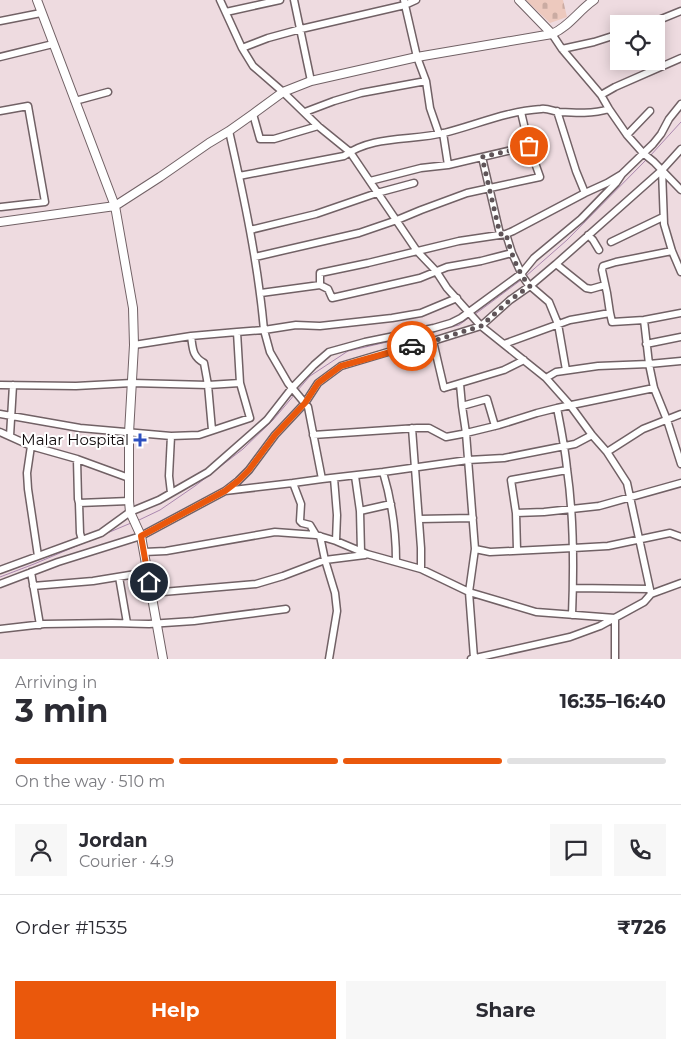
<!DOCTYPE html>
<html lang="en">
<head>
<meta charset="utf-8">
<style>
	body { margin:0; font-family:Montserrat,sans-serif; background:#f7f7f7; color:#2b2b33; height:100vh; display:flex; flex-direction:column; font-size:19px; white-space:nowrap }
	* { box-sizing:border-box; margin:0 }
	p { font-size:16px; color:#7c7c81 }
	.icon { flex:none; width:28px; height:28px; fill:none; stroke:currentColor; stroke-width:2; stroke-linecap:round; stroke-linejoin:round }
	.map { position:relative; height:659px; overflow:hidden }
	.sheet { display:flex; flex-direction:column; background:#fff; flex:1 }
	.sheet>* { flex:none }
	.buttons { position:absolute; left:610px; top:15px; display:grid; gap:10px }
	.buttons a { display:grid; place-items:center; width:55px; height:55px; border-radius:0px; background:#fff; box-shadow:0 2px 12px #0003; font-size:25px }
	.pin { position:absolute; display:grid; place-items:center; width:42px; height:42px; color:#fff; margin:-21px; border:2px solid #fff; border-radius:50%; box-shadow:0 1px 5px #0007 }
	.courier { position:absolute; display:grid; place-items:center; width:50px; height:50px; margin:-25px; border:4px solid #ea580c; border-radius:50%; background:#fff; color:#222; box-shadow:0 1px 6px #0007 }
	.summary em { font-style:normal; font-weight:700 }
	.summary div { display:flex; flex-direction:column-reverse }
	.summary { display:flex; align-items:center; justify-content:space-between; height:85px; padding:0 15px }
	h1 { font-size:32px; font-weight:700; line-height:38px }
	.bar { display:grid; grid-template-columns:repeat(4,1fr); gap:8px 5px; align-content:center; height:60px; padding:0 15px }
	.bar i { height:6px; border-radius:4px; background:#e1e1e2 }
	.bar .selected { background:#ea580c }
	.bar p { grid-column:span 4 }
	.line { display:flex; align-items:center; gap:12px; padding:0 15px; border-top:1px solid #e1e1e2 }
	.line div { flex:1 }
	.round { display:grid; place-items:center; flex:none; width:52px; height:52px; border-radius:0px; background:#f7f7f7 }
	.primary-button { display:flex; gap:10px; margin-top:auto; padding:10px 15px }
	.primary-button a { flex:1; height:58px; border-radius:0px; background:#ea580c; color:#fff; font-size:20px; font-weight:700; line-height:58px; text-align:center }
	.primary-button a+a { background:#f7f7f7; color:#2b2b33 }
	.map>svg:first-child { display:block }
	.cemetery { fill:url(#cemetery-stones) }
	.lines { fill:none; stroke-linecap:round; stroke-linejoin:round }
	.stream { stroke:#ab88af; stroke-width:1 }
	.minor-casing { stroke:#716165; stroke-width:9 }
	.major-casing { stroke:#716165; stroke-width:10 }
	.minor { stroke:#fff; stroke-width:6 }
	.major { stroke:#fff; stroke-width:8 }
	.done { stroke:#5f5458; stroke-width:5; stroke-dasharray:0 9 }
	.route { stroke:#ea580c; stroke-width:6 }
	.poi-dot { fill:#2d4fbf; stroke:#fff; stroke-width:2 }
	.labels { text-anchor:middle; stroke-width:4; stroke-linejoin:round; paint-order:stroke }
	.poi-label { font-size:15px; fill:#120c0e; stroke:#fff; text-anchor:end }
</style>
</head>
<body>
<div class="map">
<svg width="681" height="659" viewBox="0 0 681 659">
	<defs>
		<pattern id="cemetery-stones" width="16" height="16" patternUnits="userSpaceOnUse" patternTransform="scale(1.25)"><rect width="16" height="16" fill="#edc9be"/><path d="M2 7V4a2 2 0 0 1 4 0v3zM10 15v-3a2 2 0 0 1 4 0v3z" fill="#caaba2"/></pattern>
	</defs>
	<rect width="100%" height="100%" fill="#eedbe0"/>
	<path class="cemetery" d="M526 0H563L567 17 550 23Z"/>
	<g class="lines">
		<path class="stream" d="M650 156 681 122
			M526 276 567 240 647 159
			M474 315 521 280
			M438 330 459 325 470 317
			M297 391 310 376 348 351 426 333
			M137 521 160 510 195 486 243 449 273 420 295 394
			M0 577 34 564 131 523"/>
		<g class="minor-casing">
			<path id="minor" d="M220 0 242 48 253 66 283 92 318 126 350 152 417 251 436 271 447 288 481 326 546 378 570 405 592 435 607 452 627 483 651 594
				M294 0 311 81
				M404 0 405 5 416 0
				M226 12 280 0
				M0 21 41 13
				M649 24 681 11
				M552 34 562 49 601 95 609 109 627 135 643 153 654 162 681 190
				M242 48 268 38 301 29 405 5 417 57 426 81 430 108 439 134
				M562 49 594 42 619 34
				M0 57 53 44
				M601 95 615 87 681 58
				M75 101 108 92
				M0 111 28 106 45 202 1 207
				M557 111 576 171 585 193
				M305 112 334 101 361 93 426 81
				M253 114 260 139H274L318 126
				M229 131C244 197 258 263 264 330L237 332
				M443 133 448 165
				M627 135 650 111
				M482 157 500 234
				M662 170 664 224 672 251 681 272
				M239 176 344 156C372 135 411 141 444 133 476 125 507 111 541 109 547 108 553 111 559 112 576 113 593 114 609 109
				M370 181 421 168 448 165 529 146
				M250 230 316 214 377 193 414 183
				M506 234 512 253
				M588 235 593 240 599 250
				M611 242 663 217
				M255 257 359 233 397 220 421 210 467 193 540 177 529 146 521 112
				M556 264 586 288 591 289 605 285
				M320 285 328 289 332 298 420 278 447 267 481 261 512 253 523 277 528 284 549 302 558 324 566 370
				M261 293 320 285V273L368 263 459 241 506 234 513 231 585 193 607 183 622 174 653 144 661 134 669 119 681 104
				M610 313 607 293 602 270 603 266 616 262 672 251
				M644 320 649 364 654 388 667 420 681 464
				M191 336C193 349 192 356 204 363L208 385 212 430
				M433 341 444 388 504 370 524 360
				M504 344 570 320 610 313 612 322 644 320 681 313
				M646 344 681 337
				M134 345 191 336 237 332 240 383
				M546 378 556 372 598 366 649 364 681 361
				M460 384 462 406 466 433 475 549 469 592 474 658
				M0 385 76 386 132 383 208 385 240 383 250 418 199 435 171 436 80 428 0 414
				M462 406 487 399 495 426
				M557 408C561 428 565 448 567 469 574 517 574 566 572 615
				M412 428 421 548V569
				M0 432 31 446 77 459 129 478
				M313 435 417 428H429L446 437 462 434 499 425 537 413 557 408 654 388
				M10 436 13 385
				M31 446 27 473 28 489 38 556
				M607 452 643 429 681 414
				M77 459 78 499 79 503 80 533 82 540
				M383 472C392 502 396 531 396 561
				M355 476 360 511 361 552
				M334 478 337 515 336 541
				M322 479 308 407 288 383 270 352 264 330 296 325 320 326 392 318 421 313 457 298
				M293 483 322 479 383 472 468 460 504 458 575 444 592 435
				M225 491 293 483 301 504 300 521 302 523 310 525 316 535 336 541 367 554 421 569 469 592 536 612 615 618
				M171 493 169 476 171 436
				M79 503 129 501
				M360 511 391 504
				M516 513 544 512 599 506 681 483
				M419 519 473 518
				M320 536 325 560 335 593 337 611 329 659
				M475 549 490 552 573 548 608 546 670 533 681 537
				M517 550 516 513 511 480 567 470
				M144 552 166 551 275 532 316 535
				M0 570 101 533 130 512 159 500 208 472 267 420 292 388 314 365 329 352 365 342 434 328 451 323 461 318 521 274 534 258 581 219 616 183 622 174
				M31 572 40 625
				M119 577 127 623
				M0 584 58 562 141 536 225 491 238 481 249 470 275 435 305 403 318 383 341 366 388 352 433 341 481 326 510 300 530 286 556 264 662 170 681 149
				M33 586 93 581 148 572
				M573 588 650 589
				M151 593 256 584 283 576 325 560 365 555
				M0 629 44 624 112 623 149 624 194 621 286 609
				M471 659 570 637 600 626 644 602 651 594 681 583
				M615 659V618"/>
		</g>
		<g class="major-casing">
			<path id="major" d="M37 0 115 206 133 308 134 345 129 433V501L130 512 141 536 163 659
				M519 0 552 34
				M0 222 115 206 160 177 209 143 229 131 253 114 283 92 311 81 417 57 552 34C570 26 578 11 594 0"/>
		</g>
		<use href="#minor" class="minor"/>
		<use href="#major" class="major"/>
	</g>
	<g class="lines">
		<path class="done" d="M412 346 433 341 481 326 510 300 530 286C517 272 511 252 506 234H500L482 157 529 146"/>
		<path class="route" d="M149 582 141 536 225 491 238 481 249 470 275 435 305 403 318 383 341 366 412 346"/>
	</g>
	<path class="poi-dot" d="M137.5 432.5h5v5h5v5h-5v5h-5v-5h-5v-5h5z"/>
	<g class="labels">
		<g class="poi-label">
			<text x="129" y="445">Malar Hospital</text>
		</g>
	</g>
</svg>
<div class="buttons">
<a><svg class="icon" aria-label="locate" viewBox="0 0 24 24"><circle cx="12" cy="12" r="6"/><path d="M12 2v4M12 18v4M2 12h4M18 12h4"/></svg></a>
</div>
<div class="pin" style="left:529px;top:146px;background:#ea580c"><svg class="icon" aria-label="bag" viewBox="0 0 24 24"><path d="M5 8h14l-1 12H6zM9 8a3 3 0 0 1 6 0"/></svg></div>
<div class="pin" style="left:149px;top:582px;background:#1f2937"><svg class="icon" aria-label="home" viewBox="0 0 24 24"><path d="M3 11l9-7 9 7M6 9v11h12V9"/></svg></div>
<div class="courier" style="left:412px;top:346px"><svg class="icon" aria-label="car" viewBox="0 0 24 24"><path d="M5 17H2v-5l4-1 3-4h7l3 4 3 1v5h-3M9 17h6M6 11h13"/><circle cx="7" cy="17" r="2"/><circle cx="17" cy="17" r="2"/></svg></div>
</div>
<section class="sheet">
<div class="summary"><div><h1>3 min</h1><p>Arriving in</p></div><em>16:35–16:40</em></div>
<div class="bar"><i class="selected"></i><i class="selected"></i><i class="selected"></i><i></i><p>On the way · 510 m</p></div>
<div class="line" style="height:90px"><a class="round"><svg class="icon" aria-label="person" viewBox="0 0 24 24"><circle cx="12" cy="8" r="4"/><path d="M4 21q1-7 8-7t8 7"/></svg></a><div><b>Jordan</b><p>Courier · 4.9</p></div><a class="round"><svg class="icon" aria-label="chat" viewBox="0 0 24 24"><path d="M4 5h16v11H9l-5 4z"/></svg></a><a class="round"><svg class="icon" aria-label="phone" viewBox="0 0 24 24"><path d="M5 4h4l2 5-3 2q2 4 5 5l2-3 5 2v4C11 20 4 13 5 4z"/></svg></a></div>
<div class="line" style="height:65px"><div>Order #1535</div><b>₹726</b></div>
<div class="primary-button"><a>Help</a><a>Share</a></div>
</section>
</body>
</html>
